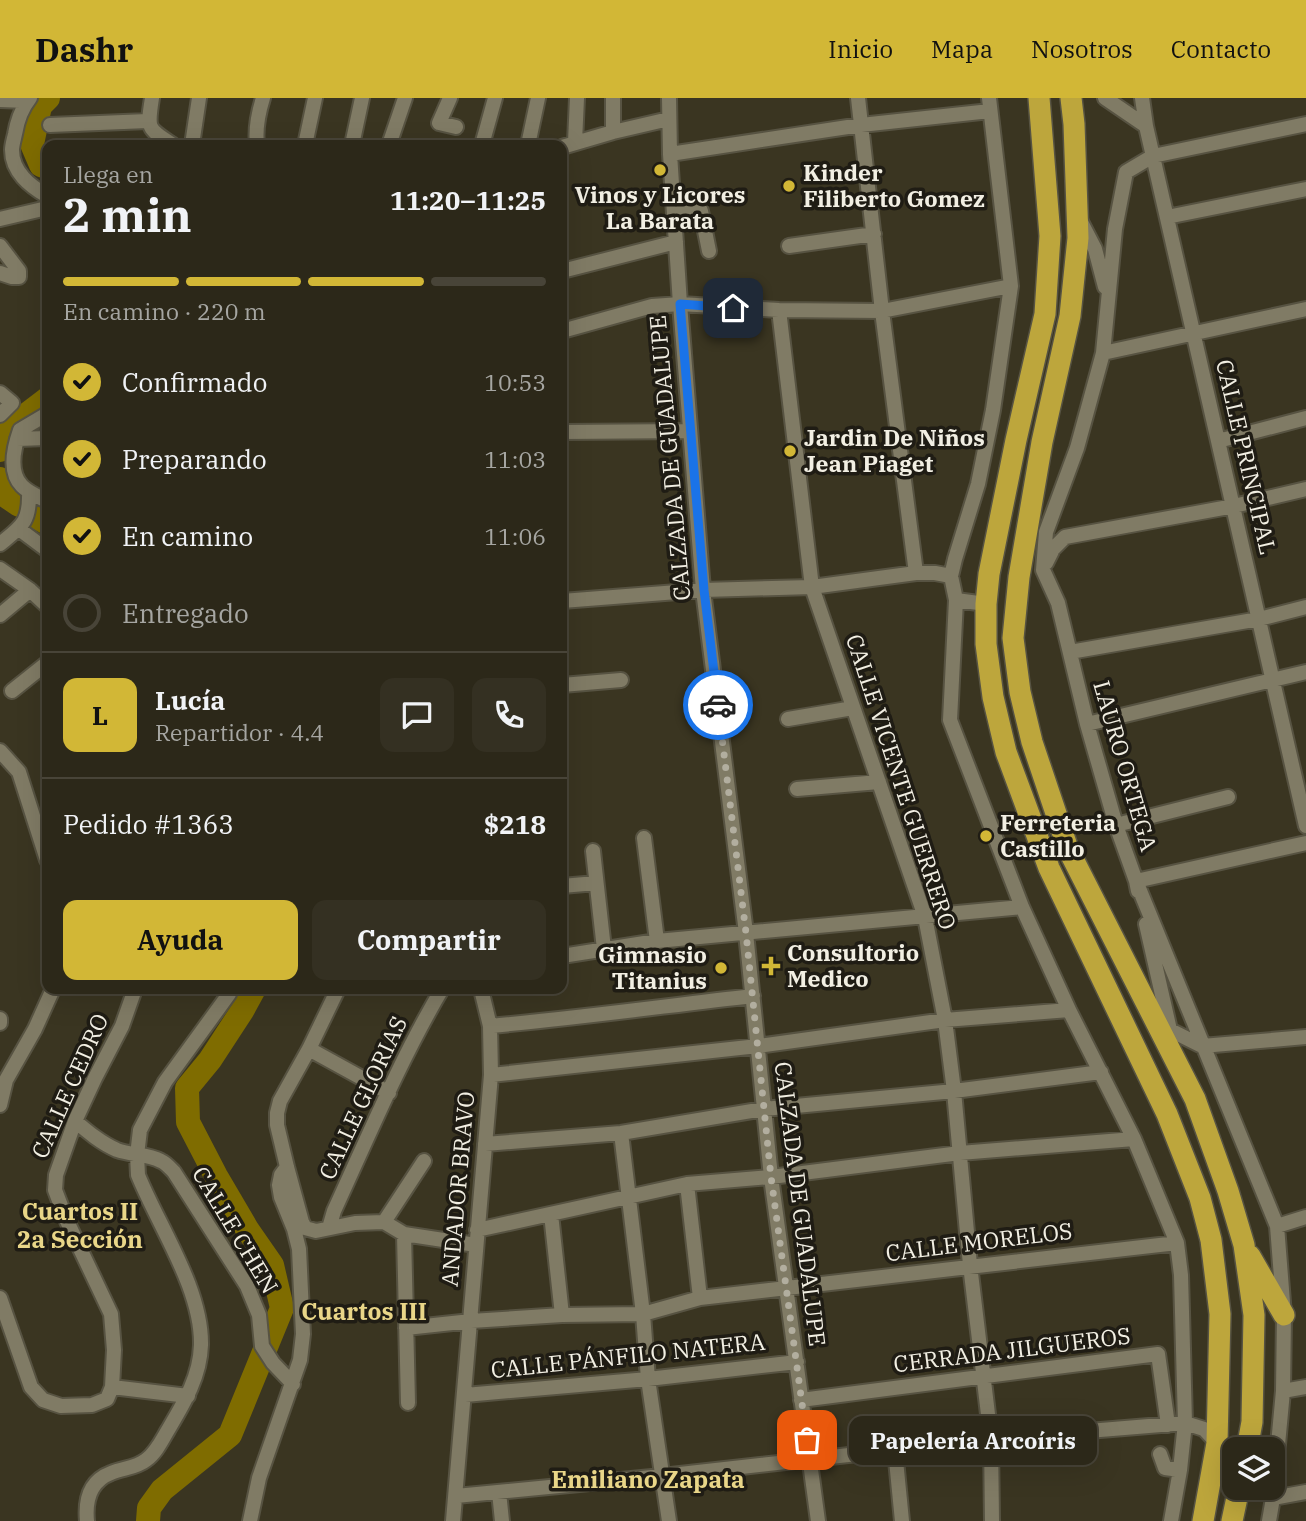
<!DOCTYPE html>
<html lang="es">
<head>
<meta charset="utf-8">
<style>
	body { margin:0; font-family:"IBM Plex Serif",serif; background:#343022; color:#f1f3f6; height:100vh; display:flex; flex-direction:column; font-size:26px; white-space:nowrap }
	* { box-sizing:border-box; margin:0 }
	p { font-size:23px; color:#a6a6a2 }
	.icon { flex:none; width:38px; height:38px; fill:none; stroke:currentColor; stroke-width:2; stroke-linecap:round; stroke-linejoin:round }
	.map { position:relative; flex:1; overflow:hidden }
	.side { position:absolute; left:42px; top:42px; width:525px; height:854px; display:flex; flex-direction:column; background:#2c2819; border-radius:14px; box-shadow:0 7px 28px #0002,0 0 0 2px #484438 }
	.side>* { flex:none }
	.controls { position:absolute; left:1222px; top:1339px; display:grid; gap:14px }
	.controls a { display:grid; place-items:center; width:63px; height:63px; border-radius:14px; background:#2c2819; box-shadow:0 7px 28px #0002,0 0 0 2px #484438; font-size:35px }
	.pin { position:absolute; display:grid; place-items:center; width:60px; height:60px; color:#fff; margin:-30px; border-radius:14px; box-shadow:0 4px 10px #0006 }
	.courier { position:absolute; display:grid; place-items:center; width:70px; height:70px; margin:-35px; border:5px solid #1a73e8; border-radius:50%; background:#fff; color:#222; box-shadow:0 2px 9px #0007 }
	.bubble { position:absolute; height:49px; border-radius:14px; background:#2c2819; box-shadow:0 7px 28px #0002,0 0 0 2px #484438; font-size:23px; font-weight:700; line-height:49px; text-align:center }
	.head em { font-style:normal; font-weight:700 }
	.head div { display:flex; flex-direction:column-reverse }
	.head { display:flex; align-items:center; justify-content:space-between; height:119px; padding:0 21px }
	h1 { font-size:46px; font-weight:700; line-height:52px }
	.bar { display:grid; grid-template-columns:repeat(4,1fr); gap:10px 7px; align-content:center; height:84px; padding:0 21px }
	.bar i { height:9px; border-radius:5px; background:#484438 }
	.bar .selected { background:#d2b736 }
	.bar p { grid-column:span 4 }
	.line { display:flex; align-items:center; gap:18px; padding:0 21px; border-top:2px solid #484438 }
	.line div { flex:1 }
	.round { display:grid; place-items:center; flex:none; width:74px; height:74px; border-radius:14px; background:#343022 }
	ol { padding:0 21px; list-style:none }
	li { display:flex; align-items:center; gap:21px; height:77px }
	li p { margin-inline-start:auto }
	li .icon { padding:7px; border-radius:50%; background:#d2b736; color:#111; stroke-width:4 }
	li:last-child { color:#a6a6a2 }
	li i { width:38px; height:38px; border:4px solid #484438; border-radius:50% }
	.button { display:flex; gap:14px; margin-top:auto; padding:14px 21px }
	.button a { flex:1; height:80px; border-radius:14px; background:#d2b736; color:#111; font-size:28px; font-weight:700; line-height:80px; text-align:center }
	.button a+a { background:#343022; color:#f1f3f6 }
	header { display:flex; align-items:center; gap:42px; box-sizing:border-box; height:98px; padding:0 35px; background:#d2b736; color:#111 }
	header strong { font-size:33px }
	nav { display:flex; gap:38px; margin-inline-start:auto; font-size:24px }
	.map>svg:first-child { display:block }
	.lines { fill:none; stroke-linecap:round; stroke-linejoin:round }
	.river { stroke:#7f6c00; stroke-width:24 }
	.minor-casing { stroke:#575342; stroke-width:18 }
	.highway-casing { stroke:#575342; stroke-width:24 }
	.minor { stroke:#807b65; stroke-width:14 }
	.highway { stroke:#bda63c; stroke-width:21 }
	.done { stroke:#b2ae9f; stroke-width:7; stroke-dasharray:0 12.6 }
	.route { stroke:#1a73e8; stroke-width:9 }
	.poi-dot { fill:#d2b736; stroke:#1f1c14; stroke-width:2.5 }
	.labels { text-anchor:middle; stroke-width:7; stroke-linejoin:round; paint-order:stroke }
	.poi-label { font-size:23px; font-weight:bold; fill:#f2efe3; stroke:#1f1c14; text-anchor:start }
	.street-label { font-size:23px; fill:#f2efe3; stroke:#1f1c14 }
	.neighbourhood-label { font-size:24px; font-weight:bold; fill:#e9d688; stroke:#1f1c14 }
</style>
</head>
<body>
<header>
<strong>Dashr</strong>
<nav><a>Inicio</a><a>Mapa</a><a>Nosotros</a><a>Contacto</a></nav>
</header>
<div class="map">
<svg width="1306" height="1423" viewBox="0 0 1306 1423">
	<rect width="100%" height="100%" fill="#3a3521"/>
	<g class="lines">
		<path class="river" d="M47 69 41 67 32 46 40 8 48 0
			M0 352 5 333 47 301
			M0 381 6 398 19 407
			M38 420 47 425
			M148 1423 149 1410 162 1392 230 1337 282 1210 272 1167 247 1131 216 1078 188 1024 187 990 210 962 242 913 254 891"/>
		<g class="minor-casing">
			<path id="minor" d="M30 0C22 10 17 24 15 36 14 41 12 47 12 52 12 74 30 88 47 98
				M152 0C147 31 147 30 173 47
				M450 0 439 25 456 29
				M669 0 670 56 680 206 703 492 746 835 771 1079 818 1423
				M858 0 882 213 916 475
				M1105 0 1146 28
				M1142 0 1146 28 1306 728
				M0 2 27 3
				M50 27 148 23
				M613 34V0
				M575 44 577 0
				M192 47 199 0
				M257 47C255 30 258 16 263 0
				M305 47 315 0
				M352 47 362 0
				M389 47 405 0
				M482 47 495 0
				M528 47 538 0
				M562 49 613 34 669 21
				M670 56 861 27 990 13
				M674 112 701 113 709 153
				M1167 119 1306 91
				M0 121 47 110
				M1081 124 1095 151 1105 189
				M0 148 19 173V179H12L0 175
				M789 148 874 136
				M562 173 676 144
				M779 212 812 489 925 819 945 922 954 993 970 1167 991 1341 992 1423
				M562 233 652 208 680 206 779 212 882 213 1011 188
				M1103 255 1306 211
				M0 295 12 305 0 317
				M47 316 20 332C14 349 8 374 22 388 29 395 39 399 47 403
				M562 334 690 333
				M17 341 47 340
				M1218 343 1306 320
				M19 431 47 452
				M0 446C22 428 30 424 29 394
				M1046 465 1053 451 1065 439 1234 408 1306 391
				M0 471 30 492 47 508
				M951 478 955 461 978 386 993 312 1011 188 989 0
				M956 502 950 622 1022 809 1069 912 1134 1041 1177 1145 1181 1177 1185 1325 1180 1372 1171 1423
				M562 503 703 492 812 489 916 475H935L951 478 956 502 986 506
				M0 517 30 492
				M1070 554 1259 521 1306 509
				M562 587 621 582
				M12 593 47 565
				M788 621 853 610
				M1087 626 1306 574
				M0 653 19 674 47 762
				M797 691 879 684
				M1116 727 1228 699
				M644 740 657 843
				M593 753 604 851
				M562 788 596 785
				M1138 793 1136 783 1306 745
				M1146 826 1170 932 1202 948 1306 939
				M562 858 657 843 1022 809
				M338 891 309 951 280 1003 277 1015V1027L287 1069 302 1124 305 1130 316 1133 355 1125 384 1124 404 1136 476 1147
				M0 921V925
				M490 928C578 920 665 908 753 898
				M309 951 389 995
				M491 977 758 948 945 922 1069 912
				M0 1007 6 982 35 931 53 891
				M75 1023C88 1034 101 1045 117 1052 131 1057 148 1056 161 1063 166 1065 170 1070 174 1074L247 1188 259 1217 262 1248 273 1265 293 1286
				M621 1035 643 1216 648 1281 669 1423
				M485 1046 621 1035 764 1011 954 993 1101 974
				M687 1086 700 1200
				M551 1116 562 1217
				M384 1124 424 1063
				M1277 1128 1306 1119
				M329 1130 334 1113C368 1039 401 960 442 891
				M477 1132 687 1086 771 1079 960 1055 1134 1041
				M404 1136 408 1305
				M0 1200 31 1289 43 1302 61 1308 92 1307 107 1301 112 1289 114 1252 111 1216 66 1121 55 1092 56 1077 75 1023 95 980 122 928 135 891
				M406 1230 471 1223 562 1217 643 1216 700 1200 1177 1145
				M112 1289 188 1298
				M1283 1293 1306 1289
				M465 1297 648 1281 797 1264
				M801 1302 1158 1256 1168 1327
				M895 1352 902 1423
				M1160 1356 1165 1370 1180 1372
				M499 1394 502 1423
				M456 1398 662 1378 991 1341 1185 1325 1204 1331 1217 1345
				M1273 1400 1306 1394
				M87 1423C85 1402 90 1383 111 1375 123 1370 136 1370 146 1362 156 1355 162 1342 168 1332 184 1305 200 1279 201 1247 202 1191 159 1129 138 1077L137 1057 140 1032 165 984 229 896 228 891
				M250 1423 259 1380 300 1262 303 1236 299 1151 294 1131 281 1099 279 1087 281 1077 287 1069
				M453 1423 491 977 490 928 481 891
				M1269 1423 1273 1400 1283 1293 1284 1217 1277 1128 1136 783 1116 727 1087 626 1058 505 1043 472 1046 434 1077 350 1103 255 1115 131 1126 74 1153 58 1306 26"/>
		</g>
		<g class="highway-casing">
			<path id="highway" d="M1039 0 1050 138 1045 216 1016 342 989 476 986 506V546L993 599 1006 654 1049 770 1167 1016 1200 1100 1211 1142 1220 1216 1217 1345 1203 1423
				M1071 0 1074 26 1078 140 1070 218 1042 344 1019 479 1013 540 1020 594 1032 644 1068 751 1195 1001 1228 1093 1244 1147 1254 1217 1252 1324 1247 1351
				M1250 1158 1284 1217
				M1232 1423 1239 1390"/>
		</g>
		<use href="#minor" class="minor"/>
		<use href="#highway" class="highway"/>
	</g>
	<g class="lines">
		<path class="done" d="M718 607 746 835 771 1079 807 1342"/>
		<path class="route" d="M718 607 704 492 680 206 733 210"/>
	</g>
	<g class="poi-dot">
		<circle cx="660" cy="72" r="7"/>
		<circle cx="789" cy="88" r="7"/>
		<circle cx="790" cy="353" r="7"/>
		<circle cx="986" cy="738" r="7"/>
		<path d="M767.5 857.5h7v7h7v7h-7v7h-7v-7h-7v-7h7z"/>
		<circle cx="721" cy="870" r="7"/>
	</g>
	<g class="labels">
		<g class="poi-label">
			<text x="803" y="83">Kinder<tspan x="803" dy="26">Filiberto Gomez</tspan></text>
			<text x="660" y="105" text-anchor="middle">Vinos y Licores<tspan x="660" dy="26">La Barata</tspan></text>
			<text x="804" y="348">Jardin De Niños<tspan x="804" dy="26">Jean Piaget</tspan></text>
			<text x="1000" y="733">Ferreteria<tspan x="1000" dy="26">Castillo</tspan></text>
			<text x="787" y="863">Consultorio<tspan x="787" dy="26">Medico</tspan></text>
			<text x="707" y="865" text-anchor="end">Gimnasio<tspan x="707" dy="26">Titanius</tspan></text>
		</g>
		<g class="street-label">
			<text transform="translate(1246 359) rotate(77)" y="8">CALLE PRINCIPAL</text>
			<text transform="translate(670 360) rotate(-95)" y="8">CALZADA DE GUADALUPE</text>
			<text transform="translate(1125 668) rotate(74)" y="8">LAURO ORTEGA</text>
			<text transform="translate(901 684) rotate(72)" y="8">CALLE VICENTE GUERRERO</text>
			<text transform="translate(70 988) rotate(-66)" y="8">CALLE CEDRO</text>
			<text transform="translate(363 1000) rotate(-65)" y="8">CALLE GLORIAS</text>
			<text transform="translate(458 1091) rotate(-85)" y="8">ANDADOR BRAVO</text>
			<text transform="translate(800 1106) rotate(83)" y="8">CALZADA DE GUADALUPE</text>
			<text transform="translate(235 1132) rotate(59)" y="8">CALLE CHEN</text>
			<text transform="translate(979 1144) rotate(-7)" y="8">CALLE MORELOS</text>
			<text transform="translate(1012 1252) rotate(-7)" y="8">CERRADA JILGUEROS</text>
			<text transform="translate(628 1258) rotate(-6)" y="8">CALLE PÁNFILO NATERA</text>
		</g>
		<g class="neighbourhood-label">
			<text x="80" y="1122">Cuartos II<tspan x="80" dy="28">2a Sección</tspan></text>
			<text x="364" y="1222">Cuartos III</text>
			<text x="648" y="1390">Emiliano Zapata</text>
		</g>
	</g>
</svg>
<div class="controls">
<a><svg class="icon" aria-label="layers" viewBox="0 0 24 24"><path d="M12 4l9 5-9 5-9-5zM3 14l9 5 9-5"/></svg></a>
</div>
<div class="pin" style="left:807px;top:1342px;background:#ea580c"><svg class="icon" aria-label="bag" viewBox="0 0 24 24"><path d="M5 8h14l-1 12H6zM9 8a3 3 0 0 1 6 0"/></svg></div>
<div class="pin" style="left:733px;top:210px;background:#1f2937"><svg class="icon" aria-label="home" viewBox="0 0 24 24"><path d="M3 11l9-7 9 7M6 9v11h12V9"/></svg></div>
<div class="courier" style="left:718px;top:607px"><svg class="icon" aria-label="car" viewBox="0 0 24 24"><path d="M5 17H2v-5l4-1 3-4h7l3 4 3 1v5h-3M9 17h6M6 11h13"/><circle cx="7" cy="17" r="2"/><circle cx="17" cy="17" r="2"/></svg></div>
<div class="bubble" style="left:849px;top:1318px;width:248px">Papelería Arcoíris</div>
<section class="side">
<div class="head"><div><h1>2 min</h1><p>Llega en</p></div><em>11:20–11:25</em></div>
<div class="bar"><i class="selected"></i><i class="selected"></i><i class="selected"></i><i></i><p>En camino · 220 m</p></div>
<ol>
<li><svg class="icon" aria-label="check" viewBox="0 0 24 24"><path d="M5 12l5 5 9-10"/></svg>Confirmado<p>10:53</p></li>
<li><svg class="icon" aria-label="check" viewBox="0 0 24 24"><path d="M5 12l5 5 9-10"/></svg>Preparando<p>11:03</p></li>
<li><svg class="icon" aria-label="check" viewBox="0 0 24 24"><path d="M5 12l5 5 9-10"/></svg>En camino<p>11:06</p></li>
<li><i></i>Entregado</li>
</ol>
<div class="line" style="height:126px"><b class="round" style="background:#d2b736;color:#111">L</b><div><b>Lucía</b><p>Repartidor · 4.4</p></div><a class="round"><svg class="icon" aria-label="chat" viewBox="0 0 24 24"><path d="M4 5h16v11H9l-5 4z"/></svg></a><a class="round"><svg class="icon" aria-label="phone" viewBox="0 0 24 24"><path d="M5 4h4l2 5-3 2q2 4 5 5l2-3 5 2v4C11 20 4 13 5 4z"/></svg></a></div>
<div class="line" style="height:91px"><div>Pedido #1363</div><b>$218</b></div>
<div class="button"><a>Ayuda</a><a>Compartir</a></div>
</section>
</div>
</body>
</html>
